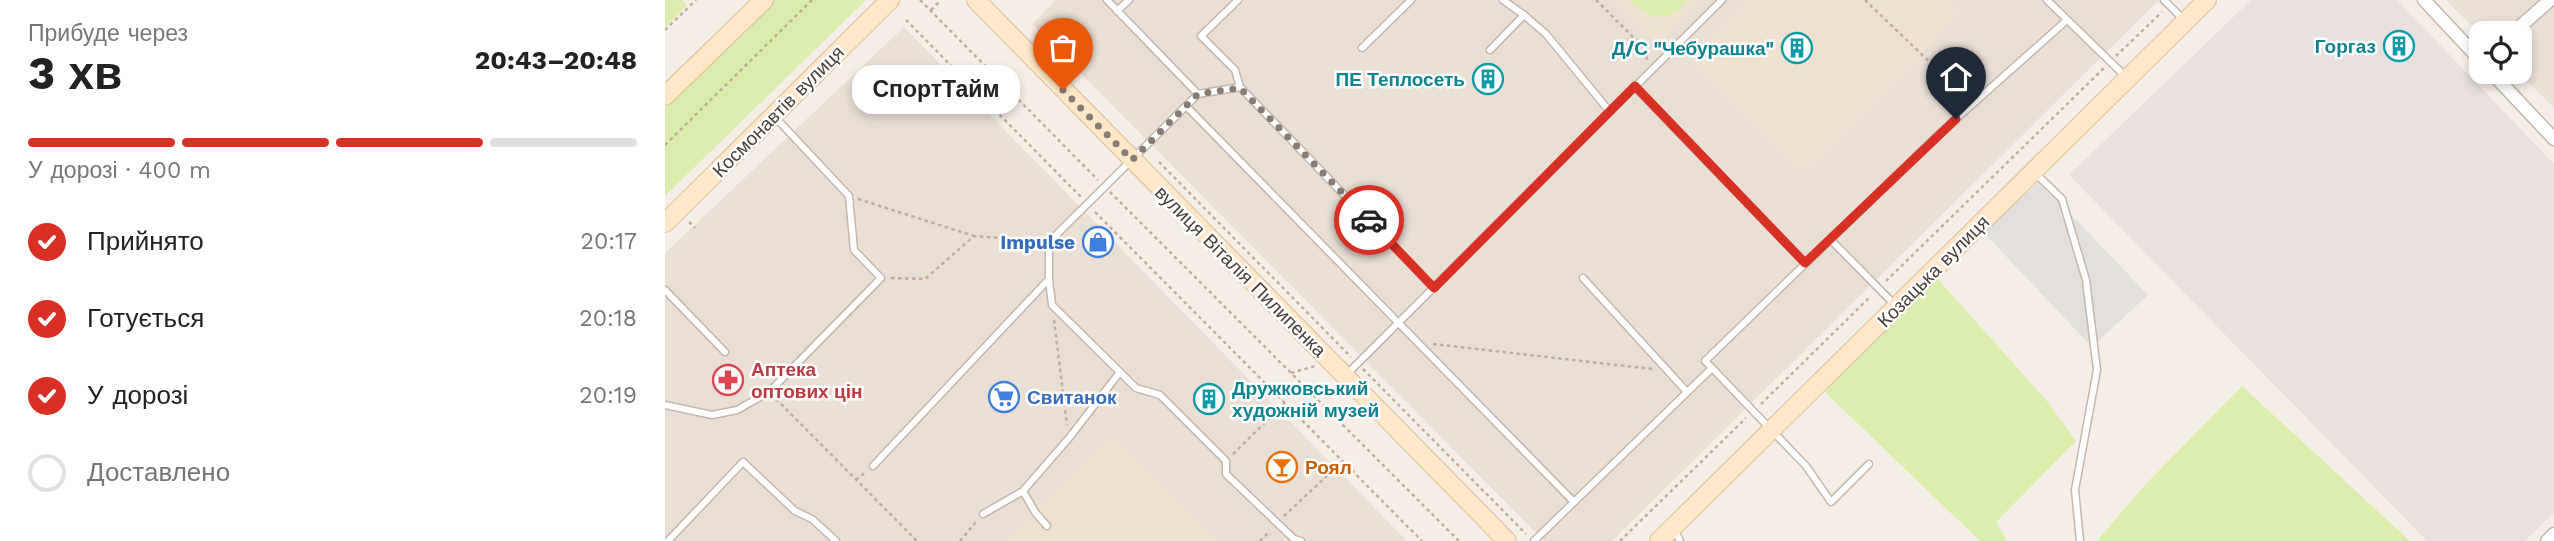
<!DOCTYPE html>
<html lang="uk">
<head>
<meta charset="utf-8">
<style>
	body { margin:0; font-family:"Work Sans",sans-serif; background:#f6f6f6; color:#222; height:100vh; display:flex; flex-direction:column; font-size:26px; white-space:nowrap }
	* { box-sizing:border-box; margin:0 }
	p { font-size:23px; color:#767676 }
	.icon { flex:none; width:38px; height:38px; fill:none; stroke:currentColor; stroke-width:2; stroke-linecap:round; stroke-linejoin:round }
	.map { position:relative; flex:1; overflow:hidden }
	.side { display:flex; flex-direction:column; background:#fff; width:665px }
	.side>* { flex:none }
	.buttons { position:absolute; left:1804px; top:21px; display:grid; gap:14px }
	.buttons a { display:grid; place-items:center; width:63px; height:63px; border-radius:14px; background:#fff; box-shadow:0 4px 10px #0003; font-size:35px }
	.pin { position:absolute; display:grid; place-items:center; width:60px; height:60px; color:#fff; margin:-72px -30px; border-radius:50% 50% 50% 0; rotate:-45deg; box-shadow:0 0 7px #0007 }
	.pin .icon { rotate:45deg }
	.courier { position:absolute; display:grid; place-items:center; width:70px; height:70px; margin:-35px; border:5px solid #d93025; border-radius:50%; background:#fff; color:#222; box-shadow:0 2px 9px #0007 }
	.bubble { position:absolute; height:49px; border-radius:21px; background:#fff; box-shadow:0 4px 10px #0003; font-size:23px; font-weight:700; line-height:49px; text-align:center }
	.head em { font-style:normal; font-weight:700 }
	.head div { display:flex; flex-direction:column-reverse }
	.head { display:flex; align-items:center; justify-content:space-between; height:119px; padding:0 28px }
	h1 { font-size:46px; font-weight:700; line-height:52px }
	.bar { display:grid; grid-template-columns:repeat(4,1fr); gap:10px 7px; align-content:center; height:84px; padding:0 28px }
	.bar i { height:9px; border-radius:5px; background:#e0e0e0 }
	.bar .active { background:#d93025 }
	.bar p { grid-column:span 4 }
	ol { padding:0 28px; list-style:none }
	li { display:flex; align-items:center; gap:21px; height:77px }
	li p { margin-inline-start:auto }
	li .icon { padding:7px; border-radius:50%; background:#d93025; color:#fff; stroke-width:4 }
	li:last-child { color:#767676 }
	li i { width:38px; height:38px; border:4px solid #e0e0e0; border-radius:50% }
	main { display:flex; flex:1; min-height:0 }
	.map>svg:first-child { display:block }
	.residential { fill:#e9dfd5 }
	.industrial { fill:#e7e0dc }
	.education { fill:#efe1d0 }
	.green { fill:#dbedac }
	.parking { fill:#e3dfdc }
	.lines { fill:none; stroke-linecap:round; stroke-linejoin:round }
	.lane-casing { stroke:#c4b7ac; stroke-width:9 }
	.street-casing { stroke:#c4b7ac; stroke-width:15 }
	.secondary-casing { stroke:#dcbd95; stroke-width:20 }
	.path { stroke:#c4ad99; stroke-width:2.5; stroke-dasharray:3.5 3.5; stroke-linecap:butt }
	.lane { stroke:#fff; stroke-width:6 }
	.street { stroke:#fff; stroke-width:12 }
	.secondary { stroke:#ffe8c7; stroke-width:18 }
	.done { stroke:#857c73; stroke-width:7; stroke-dasharray:0 12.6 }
	.route { stroke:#d93025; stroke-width:9 }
	.labels { text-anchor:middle; stroke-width:5; stroke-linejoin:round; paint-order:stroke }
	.culture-label { font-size:19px; font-weight:bold; fill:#0d838f; stroke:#fff; text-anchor:end }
	.street-label { font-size:19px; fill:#493e35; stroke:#fff }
	.shop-label { font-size:19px; font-weight:bold; fill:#366cbe; stroke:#fff; text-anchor:end }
	.health-label { font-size:19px; font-weight:bold; fill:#be3a42; stroke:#fff; text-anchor:start }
	.food-label { font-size:19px; font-weight:bold; fill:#c56008; stroke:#fff; text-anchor:start }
</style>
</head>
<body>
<main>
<section class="side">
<div class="head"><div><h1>3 хв</h1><p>Прибуде через</p></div><em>20:43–20:48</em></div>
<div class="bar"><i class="active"></i><i class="active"></i><i class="active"></i><i></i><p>У дорозі · 400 m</p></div>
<ol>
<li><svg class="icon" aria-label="check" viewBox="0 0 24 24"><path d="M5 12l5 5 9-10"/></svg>Прийнято<p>20:17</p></li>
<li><svg class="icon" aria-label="check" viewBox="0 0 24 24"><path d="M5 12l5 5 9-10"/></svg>Готується<p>20:18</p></li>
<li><svg class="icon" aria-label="check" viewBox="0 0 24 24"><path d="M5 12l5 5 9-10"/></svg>У дорозі<p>20:19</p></li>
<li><i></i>Доставлено</li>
</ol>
</section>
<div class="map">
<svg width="1889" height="541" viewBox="0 0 1889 541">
	<rect width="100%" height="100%" fill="#f5eee7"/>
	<path class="residential" d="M391 0H1494L947 541H879L367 24Z
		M1781 0H1889V108L1853 72H1855V33H1816V35Z
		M239 27 742 541H0V253Z"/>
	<path class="industrial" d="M1586 0H1732L1889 164V513L1860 541H1762L1404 175Z"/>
	<path class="education" d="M951 0H1037L994 43Z
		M1087 0H1282L1296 13 1140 172 1027 62Z
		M447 435 553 541H341Z"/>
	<path class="green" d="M0 0H17L22 5 0 28Z
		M110 0H201L0 196V108Z
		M964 0H1022C1003 26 985 19 964 0Z
		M1272 278 1382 401 1411 441 1331 522 1342 541H1315L1160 392Z
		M1577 386 1745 541H1432L1479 486Z"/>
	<path class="parking" d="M1374 181 1483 295 1427 347 1319 233Z"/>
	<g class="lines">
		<g class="lane-casing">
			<path id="lane" d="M442 0 533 94 575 87 769 288
				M573 0 536 36 570 70 575 87
				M1382 0 1461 77
				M1499 0 1520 21
				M452 11 464 0
				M859 15 881 34 945 112
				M697 48 746 0
				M825 50 859 15 838 0
				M970 87 1140 263
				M521 106 909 502 1047 368 1141 466 1166 502 1204 464
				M1370 173 1397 199 1421 280 1432 370 1410 490 1415 541
				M1165 239 1230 305
				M918 278 1022 392
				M384 279 387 305 471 388 495 395 561 461V474L629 539 636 541
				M0 290 60 352
				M1047 368 1040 361 1274 134 1402 20
				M681 375 1057 0
				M0 405 47 415 72 410 104 392 216 278 189 250 184 196 110 117
				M208 466 384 279V242L533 94
				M358 491 370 512 382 526
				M318 514 358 491 404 438 455 372
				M1009 529 1015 541
				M3 541 78 462 130 511 147 519 171 541
				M869 541 909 502"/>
		</g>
		<g class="street-casing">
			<path id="street" d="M1759 0 1816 61
				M1848 33 1885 0
				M1826 72 1889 139
				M1882 541 1889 534"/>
		</g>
		<g class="secondary-casing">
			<path id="secondary" d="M311 0 842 541
				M0 96 99 0
				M0 223 225 0
				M994 541 1542 0"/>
		</g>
		<path class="path" d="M255 0 433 180
			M931 0 981 50 982 60
			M1200 0 1301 97
			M266 10 276 0
			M241 20 416 197
			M0 30 31 0
			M1451 56 1497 12
			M0 145 147 0
			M494 162 686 357
			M445 192 794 541
			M193 199 309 236
			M430 212 757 541
			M24 222 30 228
			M226 278 260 279 309 236 376 241
			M1221 281 1439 68
			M389 320 402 425
			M768 344 987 369
			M698 369 861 534
			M626 373 650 366
			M111 399 252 541
			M1096 404 1206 296
			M568 454 620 403
			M191 480 202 471
			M619 516 678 461
			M295 541 311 522
			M595 541 605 531
			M955 541 1081 418"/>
		<use href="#lane" class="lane"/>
		<use href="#street" class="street"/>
		<use href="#secondary" class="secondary"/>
	</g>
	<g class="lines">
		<path class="done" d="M398 90 467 160 533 94 575 88 704 220"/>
		<path class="route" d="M704 220 769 288 970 86 1140 263 1291 119"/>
	</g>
	<defs>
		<g id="building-ring" transform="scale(1.575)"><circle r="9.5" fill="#fff" stroke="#0f9aa8" stroke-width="1.5"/><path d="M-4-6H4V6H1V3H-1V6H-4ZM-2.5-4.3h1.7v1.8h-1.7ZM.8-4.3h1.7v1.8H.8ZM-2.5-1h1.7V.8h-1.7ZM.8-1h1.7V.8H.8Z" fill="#0f9aa8"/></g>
		<g id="shop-ring" transform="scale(1.575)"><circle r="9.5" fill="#fff" stroke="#3f7fe0" stroke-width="1.5"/><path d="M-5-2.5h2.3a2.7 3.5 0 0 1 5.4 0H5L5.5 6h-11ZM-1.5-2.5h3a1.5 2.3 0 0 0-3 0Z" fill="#3f7fe0"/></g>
		<g id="pharmacy-ring" transform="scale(1.575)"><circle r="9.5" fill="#fff" stroke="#e0444e" stroke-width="1.5"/><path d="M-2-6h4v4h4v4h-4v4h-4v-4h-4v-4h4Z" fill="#e0444e"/></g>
		<g id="supermarket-ring" transform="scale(1.575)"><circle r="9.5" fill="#fff" stroke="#3f7fe0" stroke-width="1.5"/><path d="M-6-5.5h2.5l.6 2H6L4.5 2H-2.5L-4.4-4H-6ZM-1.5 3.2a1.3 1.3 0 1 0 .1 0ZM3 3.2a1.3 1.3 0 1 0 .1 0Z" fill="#3f7fe0"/></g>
		<g id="bar-ring" transform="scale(1.575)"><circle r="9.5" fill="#fff" stroke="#e8710a" stroke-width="1.5"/><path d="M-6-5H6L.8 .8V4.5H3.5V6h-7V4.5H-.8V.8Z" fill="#e8710a"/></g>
	</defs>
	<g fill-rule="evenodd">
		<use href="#building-ring" x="1734" y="46"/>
		<use href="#building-ring" x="1132" y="48"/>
		<use href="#building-ring" x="823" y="79"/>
		<use href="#shop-ring" x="433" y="242"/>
		<use href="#pharmacy-ring" x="63" y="380"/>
		<use href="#supermarket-ring" x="339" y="397"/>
		<use href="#building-ring" x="544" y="399"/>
		<use href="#bar-ring" x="617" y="467"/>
	</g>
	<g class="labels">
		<g class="culture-label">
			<text x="1711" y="53">Горгаз</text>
			<text x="1109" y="55">Д/С "Чебурашка"</text>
			<text x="800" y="86">ПЕ Теплосеть</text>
			<text x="567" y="395" text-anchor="start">Дружковський<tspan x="567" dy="22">художній музей</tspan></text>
		</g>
		<g class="street-label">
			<text transform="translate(113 111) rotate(-45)" y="7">Космонавтів вулиця</text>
			<text transform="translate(576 271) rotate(45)" y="7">вулиця Віталія Пилипенка</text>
			<text transform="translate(1268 271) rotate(-45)" y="7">Козацька вулиця</text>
		</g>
		<g class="shop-label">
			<text x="410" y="249">Impulse</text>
			<text x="362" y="404" text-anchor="start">Свитанок</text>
		</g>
		<g class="health-label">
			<text x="86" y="376">Аптека<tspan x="86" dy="22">оптових цін</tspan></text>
		</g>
		<g class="food-label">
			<text x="640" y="474">Роял</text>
		</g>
	</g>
</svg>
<div class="buttons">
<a><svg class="icon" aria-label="locate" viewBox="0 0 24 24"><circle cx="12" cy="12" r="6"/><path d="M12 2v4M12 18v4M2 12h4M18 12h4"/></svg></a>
</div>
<div class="pin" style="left:398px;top:90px;background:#ea580c"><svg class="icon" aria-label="bag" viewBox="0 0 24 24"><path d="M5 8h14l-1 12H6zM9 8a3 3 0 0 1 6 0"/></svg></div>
<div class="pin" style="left:1291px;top:119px;background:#1f2937"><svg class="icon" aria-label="home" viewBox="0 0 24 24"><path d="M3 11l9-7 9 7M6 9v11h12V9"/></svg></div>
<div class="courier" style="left:704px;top:220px"><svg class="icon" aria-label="car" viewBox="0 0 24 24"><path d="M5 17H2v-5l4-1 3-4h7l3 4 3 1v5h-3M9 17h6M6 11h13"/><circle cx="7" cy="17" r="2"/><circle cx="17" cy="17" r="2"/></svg></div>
<div class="bubble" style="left:187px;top:65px;width:168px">СпортТайм</div>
</div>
</main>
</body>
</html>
